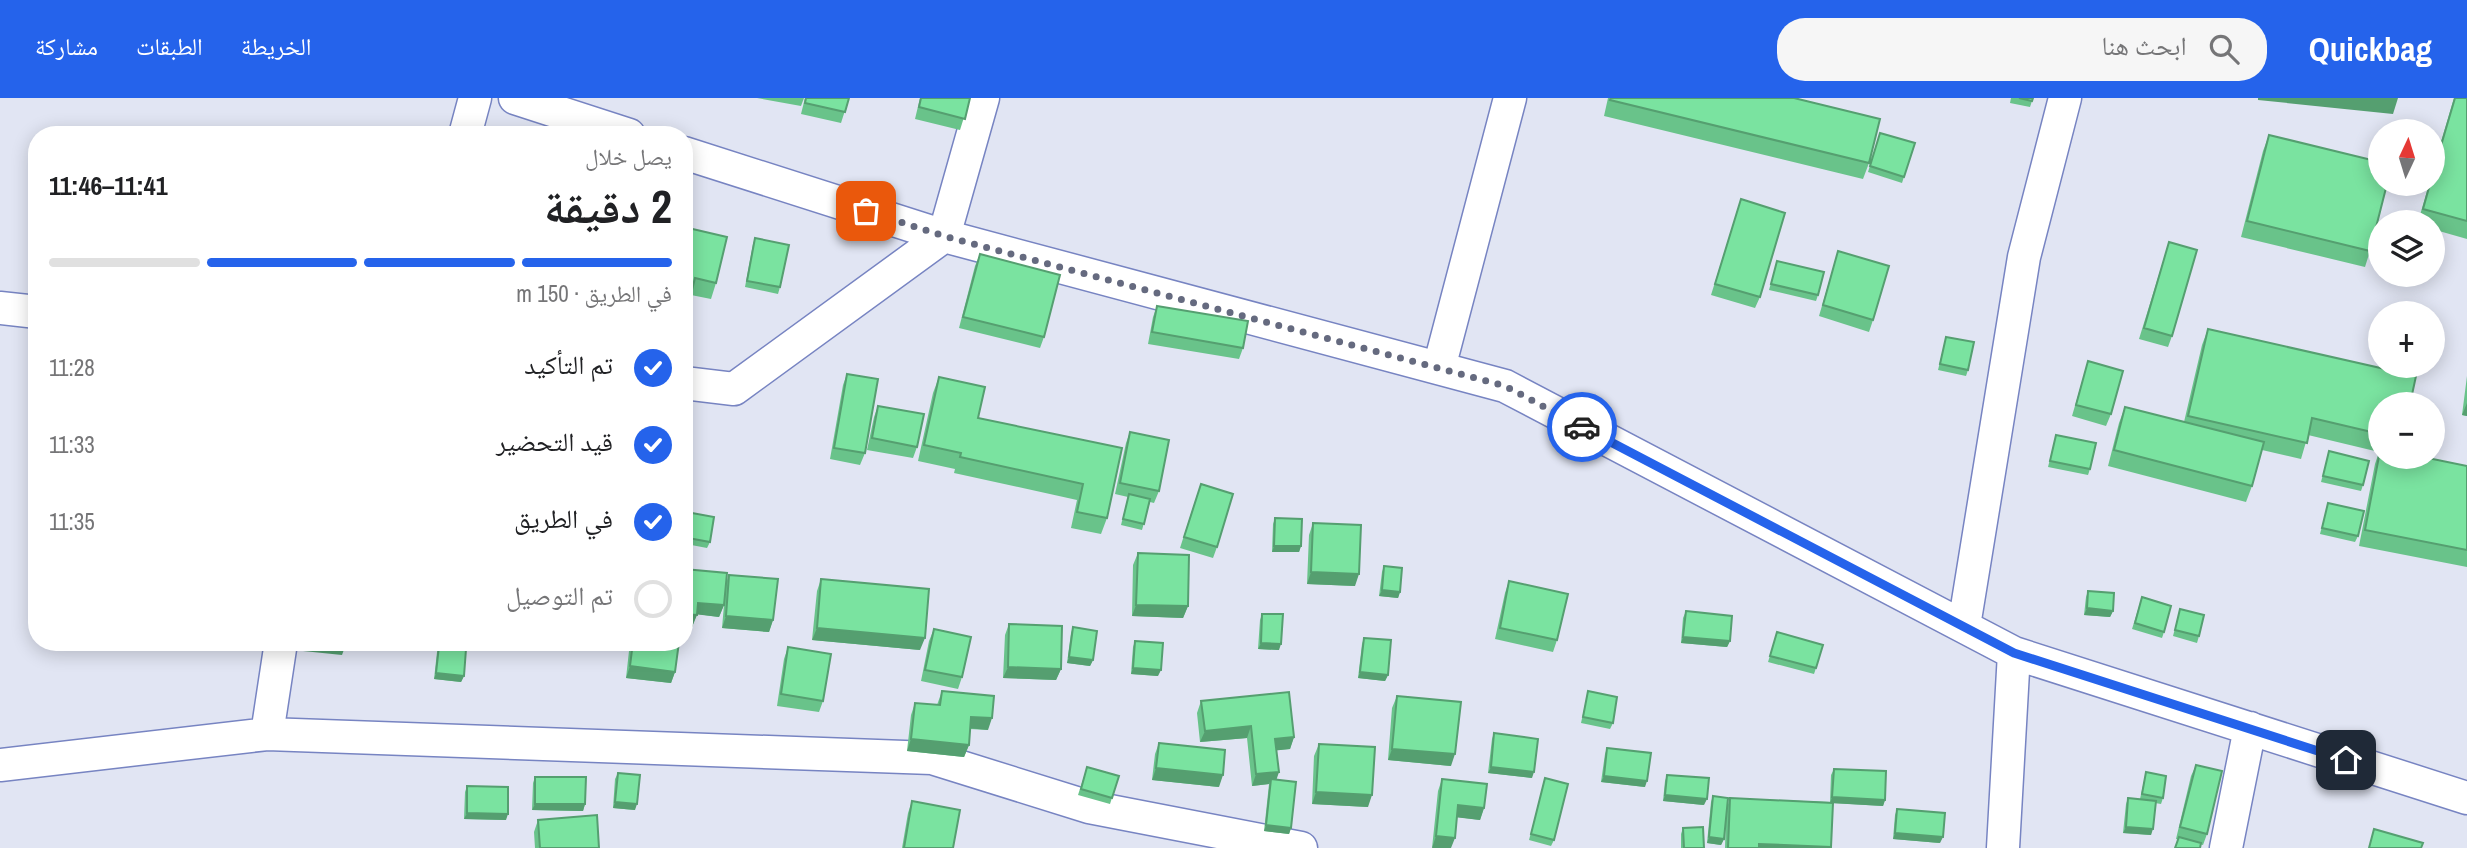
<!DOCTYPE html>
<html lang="ar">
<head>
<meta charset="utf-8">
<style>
	body { margin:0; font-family:"Archivo Narrow","Noto Naskh Arabic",sans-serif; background:#f6f6f6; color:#202124; direction:rtl; height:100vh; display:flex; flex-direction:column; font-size:26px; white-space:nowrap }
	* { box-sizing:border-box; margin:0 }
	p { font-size:23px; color:#757577 }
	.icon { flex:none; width:38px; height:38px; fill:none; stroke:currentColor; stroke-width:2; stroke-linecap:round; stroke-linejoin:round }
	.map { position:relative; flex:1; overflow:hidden; direction:ltr }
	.sheet { position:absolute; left:28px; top:28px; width:665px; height:525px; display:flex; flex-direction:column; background:#fff; border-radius:28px; box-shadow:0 4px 18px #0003; direction:rtl }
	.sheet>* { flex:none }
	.needle { width:46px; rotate:4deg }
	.fabs { position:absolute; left:2368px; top:21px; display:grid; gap:14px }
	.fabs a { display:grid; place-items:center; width:77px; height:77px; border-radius:50%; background:#fff; box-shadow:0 4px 18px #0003; font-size:35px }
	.pin { position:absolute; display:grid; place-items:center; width:60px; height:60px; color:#fff; margin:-30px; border-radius:14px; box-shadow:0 4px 10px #0006 }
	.courier { position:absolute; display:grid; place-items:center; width:70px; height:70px; margin:-35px; border:5px solid #2563eb; border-radius:50%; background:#fff; color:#222; box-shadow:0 2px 9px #0007 }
	.summary em { font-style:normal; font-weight:700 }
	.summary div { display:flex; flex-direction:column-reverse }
	.summary { display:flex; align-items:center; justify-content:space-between; height:119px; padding:0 21px }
	h1 { font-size:46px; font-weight:700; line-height:52px }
	.bar { display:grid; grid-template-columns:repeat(4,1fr); gap:10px 7px; align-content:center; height:84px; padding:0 21px }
	.bar i { height:9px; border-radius:5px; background:#e0e0e0 }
	.bar .active { background:#2563eb }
	.bar p { grid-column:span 4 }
	ol { padding:0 21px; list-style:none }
	li { display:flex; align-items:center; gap:21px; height:77px }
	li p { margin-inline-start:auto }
	li .icon { padding:7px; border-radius:50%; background:#2563eb; color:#fff; stroke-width:4 }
	li:last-child { color:#757577 }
	li i { width:38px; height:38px; border:4px solid #e0e0e0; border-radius:50% }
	header { display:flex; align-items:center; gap:42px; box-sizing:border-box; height:98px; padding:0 35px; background:#2563eb; color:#fff }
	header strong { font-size:33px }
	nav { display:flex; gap:38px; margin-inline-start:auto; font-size:24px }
	.search { width:490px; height:63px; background:#f6f6f6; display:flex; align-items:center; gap:18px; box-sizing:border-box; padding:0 24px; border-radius:28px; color:#757577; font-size:26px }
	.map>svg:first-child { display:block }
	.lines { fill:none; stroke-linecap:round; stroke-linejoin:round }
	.minor-casing { stroke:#7784c2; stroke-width:35 }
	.minor { stroke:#fff; stroke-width:32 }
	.wall { fill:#69c38a }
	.shaded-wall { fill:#559f70 }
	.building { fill:#7ae3a0; stroke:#559f70; stroke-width:2 }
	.done { stroke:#656a7f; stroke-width:7; stroke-dasharray:0 12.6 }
	.route { stroke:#2563eb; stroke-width:9 }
</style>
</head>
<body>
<header>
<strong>Quickbag</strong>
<div class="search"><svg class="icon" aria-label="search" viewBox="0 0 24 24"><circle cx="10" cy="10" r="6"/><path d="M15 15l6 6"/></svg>ابحث هنا</div>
<nav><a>الخريطة</a><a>الطبقات</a><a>مشاركة</a></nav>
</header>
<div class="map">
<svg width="2467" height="750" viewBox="0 0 2467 750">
	<rect width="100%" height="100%" fill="#e1e5f3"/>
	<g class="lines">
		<g class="minor-casing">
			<path id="minor" d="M515 0 629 37
				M465 37 475 0
				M684 55 944 138 983 0
				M0 210 37 214
				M1439 270 1510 0
				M684 285 734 291 944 138 1505 288 2014 555 2467 700
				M1964 528 2024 159 2065 0
				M267 636 281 544
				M0 667 267 636 932 660 1089 709 1301 750
				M2003 750 2014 555
				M2226 750 2250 630"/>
		</g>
		<use href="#minor" class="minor"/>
	</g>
	<path class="wall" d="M757 0H804L801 8Z
		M805 0H849L841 25 801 16Z
		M920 0H970L960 32 915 21Z
		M1608 0H1794L1869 65 1863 81 1604 18Z
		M2011 0H2033L2030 9 2010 5Z
		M2454 0H2467V141L2432 131V124H2418L2429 86H2432V74Z
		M1880 35 1915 45 1902 85 1868 74Z
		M2269 37 2370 153 2365 169 2241 139 2263 53Z
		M1741 101 1760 199 1755 210 1711 197Z
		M684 129 716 185 711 201 691 197 684 219Z
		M755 140 780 189 778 196 745 189 753 146Z
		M2169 144 2172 238 2168 249 2139 241Z
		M1838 153 1873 222 1869 234 1819 218Z
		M980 156 1044 239 1040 250 959 230 975 168Z
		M1777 163 1818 197 1816 203 1769 192Z
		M1157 208 1243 250 1239 261 1148 246 1153 219Z
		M2208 231 2380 306V359L2467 368V469L2359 448 2375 366 2379 354 2308 337 2301 361 2262 352 2252 388 2246 404 2108 368 2119 325 2125 309 2184 324 2202 247Z
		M1946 239 1968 272 1966 278 1938 272Z
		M2088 263 2111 316 2106 328 2072 318Z
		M847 276 865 355 860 367 830 361 843 287Z
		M2467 278V318L2462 317Z
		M939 279 978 320 1122 350 1107 420 1101 436 1071 430 1077 402 954 375 955 371 918 363 933 295Z
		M878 308 917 349 913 360 867 352 874 319Z
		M1130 334 1159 393 1154 405 1150 404 1142 432 1121 427 1128 399 1115 396 1126 345Z
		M2056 337 2090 371 2088 377 2048 369Z
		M2329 353 2363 387 2361 393 2321 384Z
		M1197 397 1217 449 1213 460 1180 450Z
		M2328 405 2358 438 2355 444 2320 436Z
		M692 415 710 444 707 450 686 446 690 421Z
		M1275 420 1301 448 1299 454H1272L1273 426Z
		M1313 425 1355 488 1307 486 1309 437Z
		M1138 455 1188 508 1183 520 1132 518 1133 467Z
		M1384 468 1400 494 1398 500 1379 498 1382 474Z
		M684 471 725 488 729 477 773 522 769 534 722 530 724 507 719 519 697 516 692 529 684 528Z
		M821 481 920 552 812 542 817 493Z
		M1509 483 1557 542 1553 554 1495 541 1505 495Z
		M2088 493 2113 513 2110 519 2084 517 2086 499Z
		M2140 505 2164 534 2162 540 2132 531Z
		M2180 511 2199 538 2197 545 2173 538Z
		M1686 513 1730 543 1727 549 1681 545 1683 520Z
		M1262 516 1279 552 1258 551 1260 522Z
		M1009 526 1061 571 1056 582 1003 580 1005 537Z
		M1073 529 1093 562 1090 568 1067 565 1071 535Z
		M934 531 962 579 958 591 921 583 929 543Z
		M1364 540 1388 577 1385 583 1358 580 1362 546Z
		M1775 541 1816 570 1814 576 1768 564Z
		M1135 543 1158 578 1131 576 1133 549Z
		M375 544H397L395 551 375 547Z
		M630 544H679L675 574 671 585 626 580Z
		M439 548 464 578 461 584 434 581 437 554Z
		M788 549 823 603 819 614 777 608 784 561Z
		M942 593 988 632 970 631 969 647 964 659 907 653 911 617 915 605 937 607Z
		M1588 593 1613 625 1610 631 1581 625Z
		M1397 598 1451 668 1388 662 1392 610Z
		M1201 603 1294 639 1290 651 1276 652V682L1291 730 1289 736 1264 733 1269 686 1252 688 1247 640 1200 644 1197 615Z
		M1494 635 1532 680 1488 675 1492 641Z
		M1159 645 1219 689 1152 682 1155 656Z
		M1319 646 1368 709 1312 706 1314 658Z
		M1607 650 1645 689 1601 684 1605 656Z
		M2196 667 2207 736 2203 747 2176 741 2191 678Z
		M1087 669 1119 678 1110 706 1078 697Z
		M1834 671 1885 702 1883 708 1833 705 1831 750H1725L1726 716 1724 741 1721 747 1707 745 1711 704 1713 698 1727 710 1730 700 1830 704 1831 677Z
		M2146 674 2163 700 2161 706 2155 705 2151 737 2123 735 2126 706 2128 700 2140 701Z
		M618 675 635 712 613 710 615 681Z
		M1667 677 1704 707 1663 703 1665 683Z
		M535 679 585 706 583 713 532 712 533 685Z
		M1545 680 1554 742 1551 748 1529 742Z
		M1442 681 1484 710 1480 722 1457 719 1432 750 1438 693Z
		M467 688 506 722 464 721 465 694Z
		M912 703 953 750H902L908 715Z
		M1897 711 1940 745 1893 741 1895 717Z
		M538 722 599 750H535L534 734Z
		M1683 730 1704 750H1681V736Z"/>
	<path class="shaded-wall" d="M2258 0H2398L2393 16 2258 2Z
		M2467 305V318L2462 317Z
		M1274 448H1301L1299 454H1272Z
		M1311 474 1359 476 1355 488 1307 486Z
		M1382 492 1400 494 1398 500 1379 498Z
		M698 505 724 507 719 519 694 516Z
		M1136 507 1188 508 1183 520 1132 518Z
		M2087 510 2113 513 2110 519 2084 517Z
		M684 516 697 517 692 529 684 528Z
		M726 518 773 522 769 534 722 530Z
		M817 530 925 540 920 552 812 542Z
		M1683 539 1730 543 1727 549 1681 545Z
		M306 544H333L346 546 342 557 303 553Z
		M1261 545 1281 546 1279 552 1258 551Z
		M1069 559 1093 562 1090 568 1067 565Z
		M630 568 675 574 671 585 626 580Z
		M1008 569 1061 571 1056 582 1003 580Z
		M1133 570 1161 572 1158 578 1131 576Z
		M1360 574 1388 577 1385 583 1358 580Z
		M436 575 464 578 461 584 434 581Z
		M971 619 992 620 988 632 967 630Z
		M1251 628 1247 640 1200 644 1205 633Z
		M1294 639 1290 651 1271 653 1275 641Z
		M911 641 969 647 964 659 907 653Z
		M1392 651 1455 656 1451 668 1388 662Z
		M1491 669 1534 674 1532 680 1488 675Z
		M1156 670 1223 677 1219 689 1152 682Z
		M1279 674 1275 686 1271 681 1269 686 1252 688 1256 676Z
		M1604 678 1647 683 1645 689 1601 684Z
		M1316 694 1372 697 1368 709 1312 706Z
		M1665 697 1707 701 1704 707 1663 703Z
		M1832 699 1885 702 1883 708 1830 705Z
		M615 704 637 706 635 712 613 710Z
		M535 706H585L583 713 532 712Z
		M1458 707 1484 710 1480 722 1454 719Z
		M467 715 508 716 506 722 464 721Z
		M1266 727 1291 730 1289 736 1264 733Z
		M2126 729 2153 731 2151 737 2123 735Z
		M1895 735 1943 739 1940 745 1893 741Z
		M1436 738 1455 740 1451 750H1432Z
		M1709 739 1724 741 1721 747 1707 745Z
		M1759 746 1831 749V750H1757Z"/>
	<path class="building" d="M806 0H849L845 14 805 5Z
		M921 0H970L965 21 919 9Z
		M1611 0H1794L1880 21 1869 65 1610 2Z
		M2019 0H2033L2032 3Z
		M2455 0H2467V123L2423 111 2430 86H2432V78Z
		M1880 35 1915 45 1904 79 1870 68Z
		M2269 37 2380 64V86H2387L2370 153 2247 123Z
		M1741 101 1785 115 1760 199 1715 186Z
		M684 129 727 139 716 185 695 180 687 212 684 211Z
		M755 140 789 147 780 189 747 183Z
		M2169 144 2197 152 2172 238 2144 230Z
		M1838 153 1889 168 1873 222 1823 207Z
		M980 156 1060 177 1044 239 963 219Z
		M1777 163 1824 174 1818 197 1771 186Z
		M1157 208 1248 223 1243 250 1152 234Z
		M2208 231 2416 278 2410 306H2380V336L2312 320 2307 345 2188 318Z
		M1946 239 1974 244 1968 272 1940 266Z
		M2088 263 2123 273 2111 316 2076 307Z
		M847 276 878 281 865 355 834 350Z
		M939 279 985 289 978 320 1122 350 1107 420 1077 414 1083 386 960 359 961 355 924 347Z
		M878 308 924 316 917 349 872 340Z
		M2125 309 2264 344 2252 388 2114 352Z
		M1130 334 1169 342 1159 393 1120 385Z
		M2056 337 2096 345 2090 371 2050 363Z
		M2329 353 2369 363 2363 387 2323 378Z
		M2380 353V359H2423L2467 368V452L2365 432Z
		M684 385 689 386 684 404Z
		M1201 386 1233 396 1217 449 1184 439Z
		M1129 396 1150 401 1144 426 1123 421Z
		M2328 405 2364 413 2358 438 2322 430Z
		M692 415 714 419 710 444 688 440Z
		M1275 420 1302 421 1301 448H1274Z
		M1313 425 1361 427 1359 476 1311 474Z
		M1138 455 1189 457 1188 508 1136 507Z
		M1384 468 1402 470 1400 494 1382 492Z
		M684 471 727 475 724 507 698 505 697 517 684 516Z
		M729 477 778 481 773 522 726 518Z
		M821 481 929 491 925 540 817 530Z
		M1509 483 1568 496 1557 542 1500 530Z
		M2088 493 2114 495 2113 513 2087 510Z
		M2142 499 2171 508 2164 534 2135 525Z
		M2180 511 2204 517 2199 538 2175 532Z
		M1686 513 1732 518 1730 543 1683 539Z
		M1262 516H1283L1281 546 1261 545Z
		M1009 526 1062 528 1061 571 1008 569Z
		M1073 529 1097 533 1093 562 1069 559Z
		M934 531 971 539 962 579 925 572Z
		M1777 534 1823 547 1816 570 1770 558Z
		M1364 540 1391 542 1388 577 1360 574Z
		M1135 543 1163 545 1161 572 1133 570Z
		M633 544H679L675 574 630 568Z
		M439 548 466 551 464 578 436 575Z
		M788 549 831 556 823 603 781 596Z
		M942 593 994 598 992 620 971 619 969 647 911 641 915 605 940 607Z
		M1588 593 1617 599 1613 625 1583 619Z
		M1289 594 1294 639 1275 641 1279 674 1256 676 1251 628 1205 633 1201 603Z
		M1397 598 1461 604 1455 656 1392 651Z
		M1494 635 1538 641 1534 674 1491 669Z
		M1159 645 1225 652 1223 677 1156 670Z
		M1319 646 1375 649 1372 697 1316 694Z
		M1607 650 1651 655 1647 683 1604 678Z
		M2196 667 2222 673 2207 736 2180 729Z
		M1087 669 1119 678 1112 700 1081 691Z
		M1834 671 1886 673 1885 702 1832 699Z
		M2146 674 2166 678 2163 700 2142 696Z
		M618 675 640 677 637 706 615 704Z
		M1667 677 1709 680 1707 701 1665 697Z
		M535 679H586L585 706H535Z
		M1545 680 1568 686 1554 742 1531 736Z
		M1271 681 1296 684 1291 730 1266 727Z
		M1442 681 1487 686 1484 710 1458 707 1455 740 1436 738Z
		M467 688 508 689V716L467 715Z
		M1713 698 1728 700 1724 741 1709 739Z
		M1730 700 1833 705 1831 749 1759 746V750H1728Z
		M2128 700 2156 703 2153 731 2126 729Z
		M912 703 960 712 953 750H904Z
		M1897 711 1945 715 1943 739 1895 735Z
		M597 717 599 750H540L538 722Z
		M1703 729 1704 750H1684L1683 730Z
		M2374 731 2423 745 2421 750H2369Z
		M2179 739 2201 745 2200 750H2175Z"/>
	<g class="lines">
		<path class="done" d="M866 113 944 138 1505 288 1582 329"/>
		<path class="route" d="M1582 329 2014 555 2346 662"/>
	</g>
</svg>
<div class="fabs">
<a><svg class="needle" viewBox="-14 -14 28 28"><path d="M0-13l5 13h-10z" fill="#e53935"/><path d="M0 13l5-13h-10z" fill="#757577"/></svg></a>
<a><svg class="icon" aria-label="layers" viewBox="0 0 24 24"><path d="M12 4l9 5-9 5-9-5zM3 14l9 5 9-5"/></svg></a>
<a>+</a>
<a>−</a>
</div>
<div class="pin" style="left:866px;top:113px;background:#ea580c"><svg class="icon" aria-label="bag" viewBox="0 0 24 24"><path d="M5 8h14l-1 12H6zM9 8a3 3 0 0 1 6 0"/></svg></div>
<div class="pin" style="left:2346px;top:662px;background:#1f2937"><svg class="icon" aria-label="home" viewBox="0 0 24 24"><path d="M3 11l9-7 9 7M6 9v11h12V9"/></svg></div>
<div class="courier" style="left:1582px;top:329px"><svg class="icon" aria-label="car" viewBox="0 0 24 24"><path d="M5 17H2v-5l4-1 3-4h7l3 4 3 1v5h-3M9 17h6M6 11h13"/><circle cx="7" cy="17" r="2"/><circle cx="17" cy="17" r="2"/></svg></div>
<section class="sheet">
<div class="summary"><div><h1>2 دقيقة</h1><p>يصل خلال</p></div><em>11:41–11:46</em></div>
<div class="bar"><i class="active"></i><i class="active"></i><i class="active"></i><i></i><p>في الطريق · 150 m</p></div>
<ol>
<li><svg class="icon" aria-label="check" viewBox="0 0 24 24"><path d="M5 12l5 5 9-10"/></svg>تم التأكيد<p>11:28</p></li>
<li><svg class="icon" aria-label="check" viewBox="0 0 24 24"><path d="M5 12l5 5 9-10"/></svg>قيد التحضير<p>11:33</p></li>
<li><svg class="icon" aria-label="check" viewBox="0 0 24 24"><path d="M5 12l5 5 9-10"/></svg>في الطريق<p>11:35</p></li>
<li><i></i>تم التوصيل</li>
</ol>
</section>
</div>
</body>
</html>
